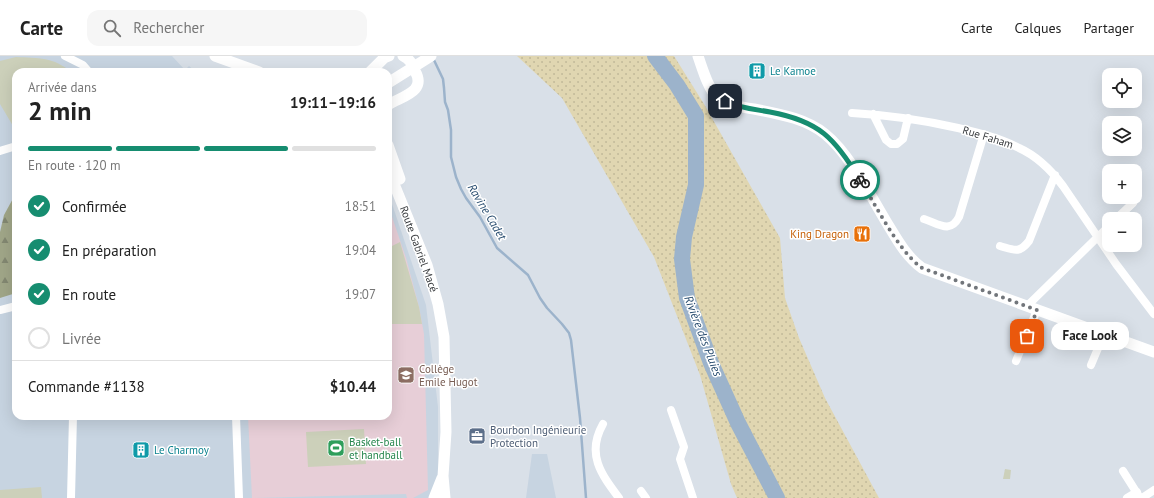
<!DOCTYPE html>
<html lang="fr">
<head>
<meta charset="utf-8">
<style>
	body { margin:0; font-family:"PT Sans",sans-serif; background:#f6f6f6; color:#222; height:100vh; display:flex; flex-direction:column; font-size:15px; white-space:nowrap }
	* { box-sizing:border-box; margin:0 }
	p { font-size:13px; color:#767676 }
	.icon { flex:none; width:22px; height:22px; fill:none; stroke:currentColor; stroke-width:2; stroke-linecap:round; stroke-linejoin:round }
	.map { position:relative; flex:1; overflow:hidden }
	.panel { position:absolute; left:12px; top:12px; width:380px; height:352px; display:flex; flex-direction:column; background:#fff; border-radius:12px; box-shadow:0 4px 16px #0002 }
	.panel>* { flex:none }
	.tools { position:absolute; left:1102px; top:12px; display:grid; gap:8px }
	.tools a { display:grid; place-items:center; width:40px; height:40px; border-radius:8px; background:#fff; box-shadow:0 4px 16px #0002; font-size:20px }
	.pin { position:absolute; display:grid; place-items:center; width:34px; height:34px; color:#fff; margin:-17px; border-radius:8px; box-shadow:0 2px 6px #0006 }
	.courier { position:absolute; display:grid; place-items:center; width:40px; height:40px; margin:-20px; border:3px solid #168d70; border-radius:50%; background:#fff; color:#222; box-shadow:0 1px 5px #0007 }
	.bubble { position:absolute; height:28px; border-radius:12px; background:#fff; box-shadow:0 4px 16px #0002; font-size:13px; font-weight:800; line-height:28px; text-align:center }
	.headline em { font-style:normal; font-weight:800 }
	.headline div { display:flex; flex-direction:column-reverse }
	.headline { display:flex; align-items:center; justify-content:space-between; height:68px; padding:0 16px }
	h1 { font-size:26px; font-weight:800; line-height:30px }
	.bar { display:grid; grid-template-columns:repeat(4,1fr); gap:6px 4px; align-content:center; height:48px; padding:0 16px }
	.bar i { height:5px; border-radius:3px; background:#e0e0e0 }
	.bar .current { background:#168d70 }
	.bar p { grid-column:span 4 }
	.line { display:flex; align-items:center; gap:10px; padding:0 16px; border-top:1px solid #e0e0e0 }
	.line div { flex:1 }
	ol { padding:0 16px; list-style:none }
	li { display:flex; align-items:center; gap:12px; height:44px }
	li p { margin-inline-start:auto }
	li .icon { padding:4px; border-radius:50%; background:#168d70; color:#fff; stroke-width:4 }
	li:last-child { color:#767676 }
	li i { width:22px; height:22px; border:2px solid #e0e0e0; border-radius:50% }
	header { display:flex; align-items:center; gap:24px; box-sizing:border-box; height:56px; padding:0 20px; background:#fff; border-bottom:1px solid #e0e0e0 }
	header strong { font-size:19px }
	nav { display:flex; gap:22px; margin-inline-start:auto; font-size:14px }
	.search { width:280px; height:36px; background:#f6f6f6; display:flex; align-items:center; gap:10px; box-sizing:border-box; padding:0 14px; border-radius:12px; color:#767676; font-size:15px }
	.map>svg:first-child { display:block }
	.built { fill:#c7d4e1 }
	.education { fill:#e7ced7 }
	.green { fill:#ccd0ba }
	.forest { fill:url(#forest-firs) }
	.sand { fill:url(#sand-dots) }
	.park { fill:url(#park-tufts) }
	.lines { fill:none; stroke-linecap:round; stroke-linejoin:round }
	.stream { stroke:#9cb3cb; stroke-width:2.5 }
	.river { stroke:#9cb3cb; stroke-width:16 }
	.street { stroke:#fff; stroke-width:8 }
	.secondary { stroke:#fff; stroke-width:11 }
	.done { stroke:#72767b; stroke-width:4; stroke-dasharray:0 7.2 }
	.route { stroke:#168d70; stroke-width:5 }
	.labels { text-anchor:middle; stroke-width:3; stroke-linejoin:round; paint-order:stroke }
	.culture-label { font-size:11px; fill:#0d838f; stroke:#fff; text-anchor:start }
	.street-label { font-size:11px; fill:#3a3d40; stroke:#fff }
	.food-label { font-size:11px; fill:#c56008; stroke:#fff; text-anchor:end }
	.education-label { font-size:11px; fill:#785e54; stroke:#fff; text-anchor:start }
	.service-label { font-size:11px; fill:#4e5e75; stroke:#fff; text-anchor:start }
	.leisure-label { font-size:11px; fill:#27864d; stroke:#fff; text-anchor:start }
	.water-label { font-size:12px; font-style:italic; fill:#254a6d; stroke:#fff }
</style>
</head>
<body>
<header>
<strong>Carte</strong>
<div class="search"><svg class="icon" aria-label="search" viewBox="0 0 24 24"><circle cx="10" cy="10" r="6"/><path d="M15 15l6 6"/></svg>Rechercher</div>
<nav><a>Carte</a><a>Calques</a><a>Partager</a></nav>
</header>
<div class="map">
<svg width="1154" height="442" viewBox="0 0 1154 442">
	<defs>
		<pattern id="forest-firs" width="22" height="20" patternUnits="userSpaceOnUse"><rect width="22" height="20" fill="#a0a688"/><path d="M5 1l3.5 6h-7zM16 11l3.5 6h-7z" fill="#838871"/></pattern>
		<pattern id="sand-dots" width="8" height="8" patternUnits="userSpaceOnUse"><rect width="8" height="8" fill="#e0d6b1"/><path d="M2 2h.1M6 6h.1" fill="none" stroke="#c1b999" stroke-width="1.8" stroke-linecap="round"/></pattern>
		<pattern id="park-tufts" width="24" height="20" patternUnits="userSpaceOnUse"><rect width="24" height="20" fill="#ccd0ba"/><path d="M3 7l-1-3M5 7V3M7 7l1-3M15 17l-1-3M17 17v-4M19 17l1-3" fill="none" stroke="#a7aa99"/></pattern>
	</defs>
	<rect width="100%" height="100%" fill="#d9e0e8"/>
	<path class="built" d="M0 0H172L185 14 189 10 196 16H16V360H388V136L426 249 438 351V425L430 442H0Z
		M532 398H547L556 442H526Z"/>
	<path class="education" d="M388 149 406 202 419 251 424 278 428 434 413 442H407L406 438 252 442 248 360H388Z"/>
	<path class="green" d="M16 1C38 2 54 1 71 16H16V75L0 48V5Z
		M400 186 419 251 422 268H390L388 261V192Z
		M364 373 366 408 308 411 306 376Z
		M41 431 42 442H0V434Z"/>
	<path class="forest" d="M16 137V237L0 242V176L4 159Z"/>
	<path class="sand" d="M517 0H674L704 48 780 182 785 242 799 282 825 342 879 442H737L731 428 700 319 654 201 562 42Z"/>
	<path class="park" d="M1005 413 1011 414 1010 423H1003Z"/>
	<g class="lines">
		<path class="stream" d="M433 2 443 23 444 32 445 46 448 54 451 74V101L456 121 461 133 466 142 480 161 497 192 528 219 540 242 547 252 562 268 569 277 571 284 580 362 586 442"/>
		<path class="river" d="M655 0 677 29 696 60V129L684 181 682 203 687 242 711 307 738 367 777 442"/>
		<path class="street" d="M65 0 83 9 89 16
			M852 57C888 59 923 64 958 72 979 77 1000 82 1019 92 1037 100 1051 114 1063 130L1116 208 1154 258
			M873 58 886 84 891 88H897L903 83 908 62
			M0 95 16 90
			M924 163C939 168 950 178 959 161L984 78
			M1116 163 1133 147
			M1000 190C1014 194 1019 198 1029 185L1055 119
			M1027 250 1109 170
			M0 254 16 250
			M1016 305 1037 254
			M1091 309 1104 278
			M671 354 684 391 680 403 693 442
			M236 360 239 442
			M603 368C586 398 601 418 619 442
			M1123 415 1140 442
			M641 435 646 442
			M71 442 73 360
			M1127 442 1137 436
			M1142 442 1154 434"/>
		<path class="secondary" d="M215 0 259 16
			M698 0C702 11 708 33 717 41 728 49 741 51 754 53 779 58 805 62 825 78 851 99 872 143 890 172 899 187 908 202 922 212L1154 296
			M370 16 384 2 389 0
			M388 27 431 0
			M388 49C402 40 427 36 415 15 412 8 410 3 403 0
			M388 89 400 123
			M388 113 427 209 438 248 444 281 446 376 443 420 445 442
			M434 442 442 422"/>
	</g>
	<g class="lines">
		<path class="done" d="M860 124C876 149 898 195 922 212L1037 254 1027 280"/>
		<path class="route" d="M725 45C738 52 754 53 770 56 819 65 835 82 860 124"/>
	</g>
	<defs>
		<g id="building-square" transform="scale(0.9)"><rect x="-9" y="-9" width="18" height="18" rx="4" fill="#0f9aa8" stroke="#fff"/><path d="M-4-6H4V6H1V3H-1V6H-4ZM-2.5-4.3h1.7v1.8h-1.7ZM.8-4.3h1.7v1.8H.8ZM-2.5-1h1.7V.8h-1.7ZM.8-1h1.7V.8H.8Z" fill="#fff"/></g>
		<g id="restaurant-square" transform="scale(0.9)"><rect x="-9" y="-9" width="18" height="18" rx="4" fill="#e8710a" stroke="#fff"/><path d="M-5-6h1v4h1v-4h1v4h1v-4h1v5L-1.5 .5V6h-2V.5L-5-1ZM5-6V6H3V1.5H1.5Q1.5-4 5-6Z" fill="#fff"/></g>
		<g id="school-square" transform="scale(0.9)"><rect x="-9" y="-9" width="18" height="18" rx="4" fill="#8d6e63" stroke="#fff"/><path d="M0-5L7-2L0 1L-7-2ZM-4 1L0 2.5L4 1V4Q0 6-4 4Z" fill="#fff"/></g>
		<g id="office-square" transform="scale(0.9)"><rect x="-9" y="-9" width="18" height="18" rx="4" fill="#5c6f8a" stroke="#fff"/><path d="M-6-3h4V-5.5h4V-3h4V5H-6ZM-1-4.5V-3h2v-1.5ZM-6 0V1H6V0Z" fill="#fff"/></g>
		<g id="stadium-square" transform="scale(0.9)"><rect x="-9" y="-9" width="18" height="18" rx="4" fill="#2e9e5b" stroke="#fff"/><path d="M0-5a6.5 5 0 1 0 0 10a6.5 5 0 1 0 0-10ZM-3.5-1.8h7v3.6h-7Z" fill="#fff"/></g>
	</defs>
	<g fill-rule="evenodd">
		<use href="#building-square" x="757" y="15"/>
		<use href="#restaurant-square" x="862" y="178"/>
		<use href="#school-square" x="406" y="319"/>
		<use href="#office-square" x="477" y="380"/>
		<use href="#stadium-square" x="336" y="392"/>
		<use href="#building-square" x="141" y="394"/>
	</g>
	<g class="labels">
		<g class="culture-label">
			<text x="770" y="19">Le Kamoe</text>
			<text x="154" y="398">Le Charmoy</text>
		</g>
		<g class="street-label">
			<text transform="translate(988 81) rotate(17)" y="4">Rue Faham</text>
			<text transform="translate(419 193) rotate(70)" y="4">Route Gabriel Macé</text>
		</g>
		<g class="food-label">
			<text x="849" y="182">King Dragon</text>
		</g>
		<g class="education-label">
			<text x="419" y="317">Collège<tspan x="419" dy="13">Emile Hugot</tspan></text>
		</g>
		<g class="service-label">
			<text x="490" y="378">Bourbon Ingénieurie<tspan x="490" dy="13">Protection</tspan></text>
		</g>
		<g class="leisure-label">
			<text x="349" y="390">Basket-ball<tspan x="349" dy="13">et handball</tspan></text>
		</g>
		<g class="water-label">
			<text transform="translate(487 156) rotate(59)" y="4">Ravine Cadet</text>
			<text transform="translate(703 280) rotate(69)" y="4">Rivière des Pluies</text>
		</g>
	</g>
</svg>
<div class="tools">
<a><svg class="icon" aria-label="locate" viewBox="0 0 24 24"><circle cx="12" cy="12" r="6"/><path d="M12 2v4M12 18v4M2 12h4M18 12h4"/></svg></a>
<a><svg class="icon" aria-label="layers" viewBox="0 0 24 24"><path d="M12 4l9 5-9 5-9-5zM3 14l9 5 9-5"/></svg></a>
<a>+</a>
<a>−</a>
</div>
<div class="pin" style="left:1027px;top:280px;background:#ea580c"><svg class="icon" aria-label="bag" viewBox="0 0 24 24"><path d="M5 8h14l-1 12H6zM9 8a3 3 0 0 1 6 0"/></svg></div>
<div class="pin" style="left:725px;top:45px;background:#1f2937"><svg class="icon" aria-label="home" viewBox="0 0 24 24"><path d="M3 11l9-7 9 7M6 9v11h12V9"/></svg></div>
<div class="courier" style="left:860px;top:124px"><svg class="icon" aria-label="bike" viewBox="0 0 24 24"><circle cx="6" cy="16" r="4"/><circle cx="18" cy="16" r="4"/><path d="M6 16l4-8h5l3 8M10 8l3 8H6M13 5h3"/></svg></div>
<div class="bubble" style="left:1051px;top:266px;width:78px">Face Look</div>
<section class="panel">
<div class="headline"><div><h1>2 min</h1><p>Arrivée dans</p></div><em>19:11–19:16</em></div>
<div class="bar"><i class="current"></i><i class="current"></i><i class="current"></i><i></i><p>En route · 120 m</p></div>
<ol>
<li><svg class="icon" aria-label="check" viewBox="0 0 24 24"><path d="M5 12l5 5 9-10"/></svg>Confirmée<p>18:51</p></li>
<li><svg class="icon" aria-label="check" viewBox="0 0 24 24"><path d="M5 12l5 5 9-10"/></svg>En préparation<p>19:04</p></li>
<li><svg class="icon" aria-label="check" viewBox="0 0 24 24"><path d="M5 12l5 5 9-10"/></svg>En route<p>19:07</p></li>
<li><i></i>Livrée</li>
</ol>
<div class="line" style="height:52px"><div>Commande #1138</div><b>$10.44</b></div>
</section>
</div>
</body>
</html>
